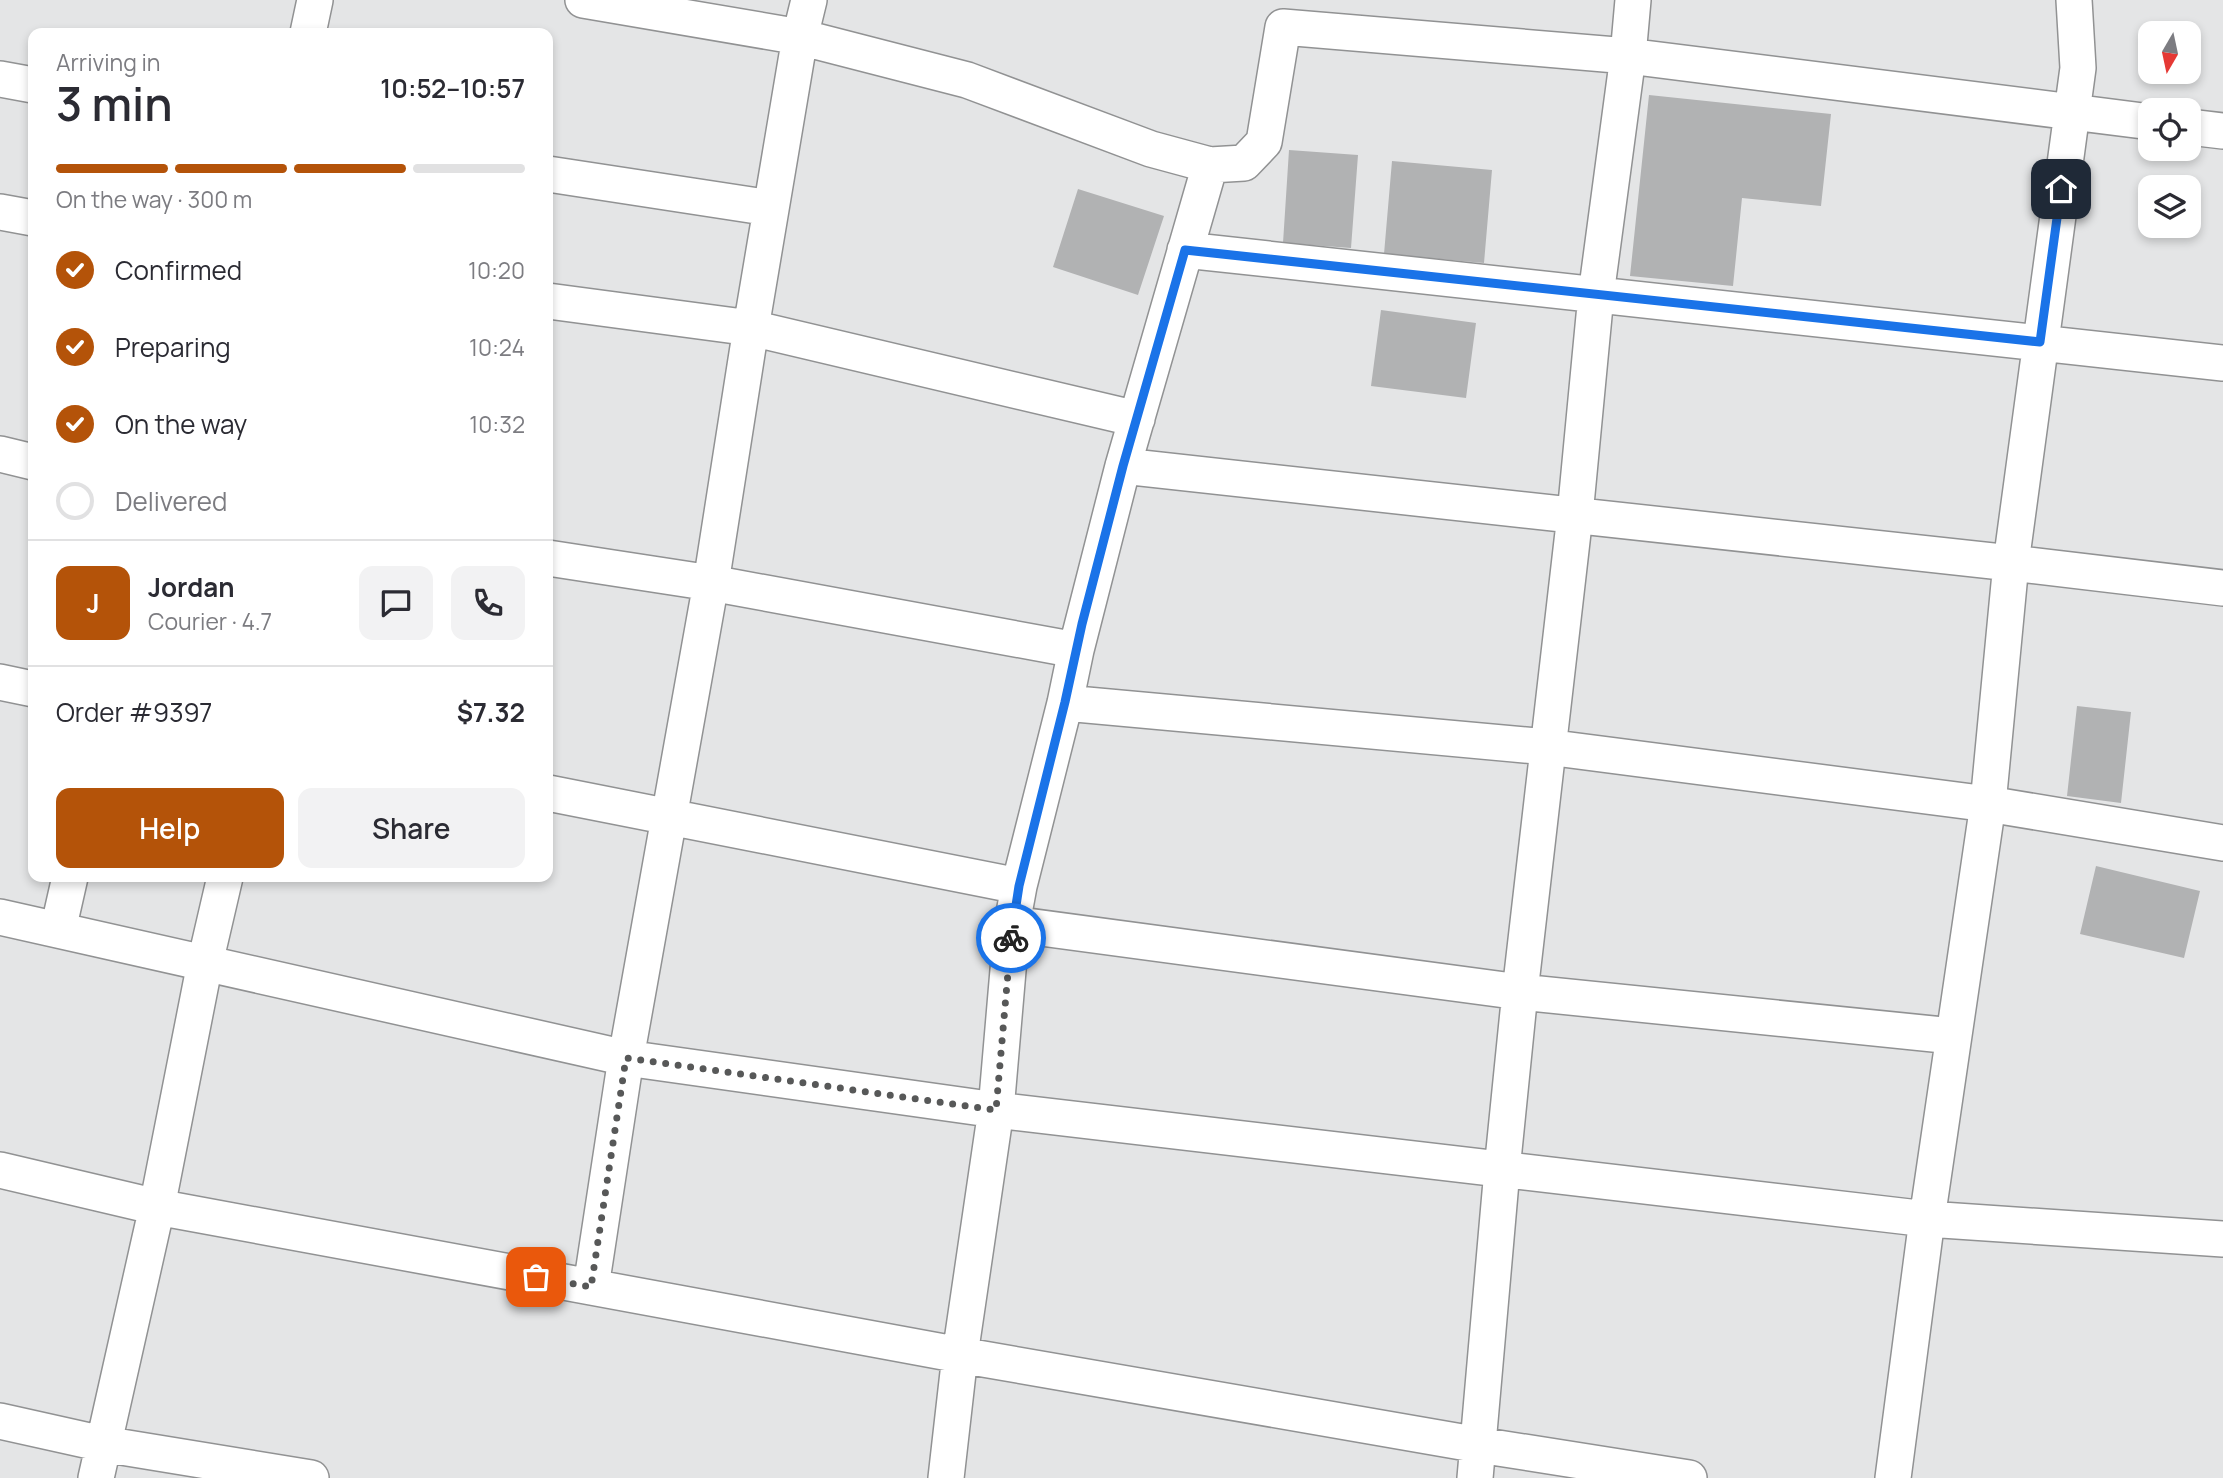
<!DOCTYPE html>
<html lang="en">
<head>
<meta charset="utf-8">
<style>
	body { margin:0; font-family:Manrope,sans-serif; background:#f2f2f3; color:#2b2b33; height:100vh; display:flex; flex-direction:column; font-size:26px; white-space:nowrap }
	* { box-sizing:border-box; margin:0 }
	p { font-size:23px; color:#7c7c81 }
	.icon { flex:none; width:38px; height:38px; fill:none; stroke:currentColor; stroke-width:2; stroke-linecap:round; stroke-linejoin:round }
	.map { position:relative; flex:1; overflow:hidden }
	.panel { position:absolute; left:28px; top:28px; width:525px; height:854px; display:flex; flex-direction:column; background:#fff; border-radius:14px; box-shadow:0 4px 10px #0003 }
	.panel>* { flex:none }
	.needle { width:46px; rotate:189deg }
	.fabs { position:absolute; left:2138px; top:21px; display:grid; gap:14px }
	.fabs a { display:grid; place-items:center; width:63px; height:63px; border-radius:14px; background:#fff; box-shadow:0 4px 10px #0003; font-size:35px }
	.pin { position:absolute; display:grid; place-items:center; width:60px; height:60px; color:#fff; margin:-30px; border-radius:14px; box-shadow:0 4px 10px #0006 }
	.courier { position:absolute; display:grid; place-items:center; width:70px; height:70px; margin:-35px; border:5px solid #1a73e8; border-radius:50%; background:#fff; color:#222; box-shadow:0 2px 9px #0007 }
	.headline em { font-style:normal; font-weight:600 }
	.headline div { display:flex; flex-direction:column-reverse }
	.headline { display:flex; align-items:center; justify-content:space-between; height:119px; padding:0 28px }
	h1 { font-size:46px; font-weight:600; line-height:52px }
	.bar { display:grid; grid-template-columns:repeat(4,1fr); gap:10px 7px; align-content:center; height:84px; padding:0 28px }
	.bar i { height:9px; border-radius:5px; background:#e1e1e2 }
	.bar .current { background:#b45309 }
	.bar p { grid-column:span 4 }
	.line { display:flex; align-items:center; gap:18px; padding:0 28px; border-top:2px solid #e1e1e2 }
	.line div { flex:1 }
	.round { display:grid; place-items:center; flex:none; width:74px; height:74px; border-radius:14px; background:#f2f2f3 }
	ol { padding:0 28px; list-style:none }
	li { display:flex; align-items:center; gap:21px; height:77px }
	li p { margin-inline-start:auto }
	li .icon { padding:7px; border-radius:50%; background:#b45309; color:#fff; stroke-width:4 }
	li:last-child { color:#7c7c81 }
	li i { width:38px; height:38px; border:4px solid #e1e1e2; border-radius:50% }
	.primary-button { display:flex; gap:14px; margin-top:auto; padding:14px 28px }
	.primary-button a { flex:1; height:80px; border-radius:14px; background:#b45309; color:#fff; font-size:28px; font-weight:600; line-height:80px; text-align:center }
	.primary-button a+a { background:#f2f2f3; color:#2b2b33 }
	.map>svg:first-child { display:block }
	.building { fill:#b1b2b3 }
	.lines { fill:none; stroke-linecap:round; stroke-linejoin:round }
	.street-casing { stroke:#919293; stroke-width:38 }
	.street { stroke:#fff; stroke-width:35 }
	.done { stroke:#575858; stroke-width:7; stroke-dasharray:0 12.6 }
	.route { stroke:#1a73e8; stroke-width:9 }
</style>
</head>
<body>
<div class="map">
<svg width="2223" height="1478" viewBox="0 0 2223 1478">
	<rect width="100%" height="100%" fill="#e4e5e6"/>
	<path class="building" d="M1649 95 1831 114 1821 206 1742 198 1733 286 1630 276Z
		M1289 150 1358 155 1351 248 1283 243Z
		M1392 161 1492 170 1484 263 1384 254Z
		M1078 189 1164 216 1138 295 1053 267Z
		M1381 310 1476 323 1466 398 1371 386Z
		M2077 706 2131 712 2121 803 2067 796Z
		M2096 866 2200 891 2184 958 2080 934Z"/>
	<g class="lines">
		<g class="street-casing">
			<path id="street" d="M583 0 800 37 967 80 1151 149 1210 165 1244 163 1264 142 1283 27 1628 56 2151 122
				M308 33 315 0
				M0 79 33 85
				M2189 127 2223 131
				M548 174 771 208
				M0 212 33 218
				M1185 250 2223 363
				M548 301 751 328 1137 419
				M0 454 33 462
				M1123 466 2011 563 2223 588
				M548 558 711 583 1076 650
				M0 682 33 689
				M1065 703 1547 747 1988 804 2223 843
				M548 793 1019 886
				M0 917 626 1058 996 1110 1927 1219 2223 1239
				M1012 924 1520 992 1953 1036
				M58 930 70 877
				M0 1170 157 1207 960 1355 1479 1445 1689 1478
				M591 1287 626 1058 711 583 751 328 800 37 809 0
				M0 1421 103 1444 311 1478
				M96 1478 157 1207 205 963 225 877
				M946 1478 960 1355 996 1110 1012 924 1019 886 1065 703 1076 650 1123 466 1210 165
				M1475 1478 1502 1170 1520 992 1575 515 1596 295 1628 56 1633 0
				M1893 1478 1927 1219 1988 804 2011 563 2078 68 2074 0"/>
		</g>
		<use href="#street" class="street"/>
	</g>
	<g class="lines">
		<path class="done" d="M536 1277 591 1287 626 1058 996 1110 1011 938"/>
		<path class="route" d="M1011 938 1019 886 1065 702 1082 624 1123 466 1185 250 2040 342 2061 189"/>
	</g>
</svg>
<div class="fabs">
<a><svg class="needle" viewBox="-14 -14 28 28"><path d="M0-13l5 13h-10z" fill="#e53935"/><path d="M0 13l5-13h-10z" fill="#7c7c81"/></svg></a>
<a><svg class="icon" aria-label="locate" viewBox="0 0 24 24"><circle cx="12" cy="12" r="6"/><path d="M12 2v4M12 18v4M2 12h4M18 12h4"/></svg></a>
<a><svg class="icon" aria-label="layers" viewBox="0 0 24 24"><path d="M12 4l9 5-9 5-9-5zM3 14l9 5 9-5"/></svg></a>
</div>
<div class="pin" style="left:536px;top:1277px;background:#ea580c"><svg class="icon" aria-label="bag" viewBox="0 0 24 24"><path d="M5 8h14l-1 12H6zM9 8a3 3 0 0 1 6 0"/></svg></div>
<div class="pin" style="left:2061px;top:189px;background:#1f2937"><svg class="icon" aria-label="home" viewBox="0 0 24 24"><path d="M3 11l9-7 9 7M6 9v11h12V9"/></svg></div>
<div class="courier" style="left:1011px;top:938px"><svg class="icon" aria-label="bike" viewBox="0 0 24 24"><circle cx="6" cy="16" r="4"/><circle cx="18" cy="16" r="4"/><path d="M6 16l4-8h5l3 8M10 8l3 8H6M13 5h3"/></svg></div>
<section class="panel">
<div class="headline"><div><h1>3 min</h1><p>Arriving in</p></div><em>10:52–10:57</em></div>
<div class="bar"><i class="current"></i><i class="current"></i><i class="current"></i><i></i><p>On the way · 300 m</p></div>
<ol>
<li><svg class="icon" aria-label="check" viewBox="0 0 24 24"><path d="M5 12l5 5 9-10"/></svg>Confirmed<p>10:20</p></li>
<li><svg class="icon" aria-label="check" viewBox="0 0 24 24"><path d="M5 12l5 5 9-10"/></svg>Preparing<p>10:24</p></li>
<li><svg class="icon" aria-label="check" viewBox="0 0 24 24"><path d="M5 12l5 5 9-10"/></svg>On the way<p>10:32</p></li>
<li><i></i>Delivered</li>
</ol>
<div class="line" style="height:126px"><b class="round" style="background:#b45309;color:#fff">J</b><div><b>Jordan</b><p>Courier · 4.7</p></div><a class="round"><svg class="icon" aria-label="chat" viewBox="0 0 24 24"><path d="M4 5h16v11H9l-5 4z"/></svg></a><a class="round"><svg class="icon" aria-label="phone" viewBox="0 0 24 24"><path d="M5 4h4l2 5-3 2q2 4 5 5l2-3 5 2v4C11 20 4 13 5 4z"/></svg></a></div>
<div class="line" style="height:91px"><div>Order #9397</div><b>$7.32</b></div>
<div class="primary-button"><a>Help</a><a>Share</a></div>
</section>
</div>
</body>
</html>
